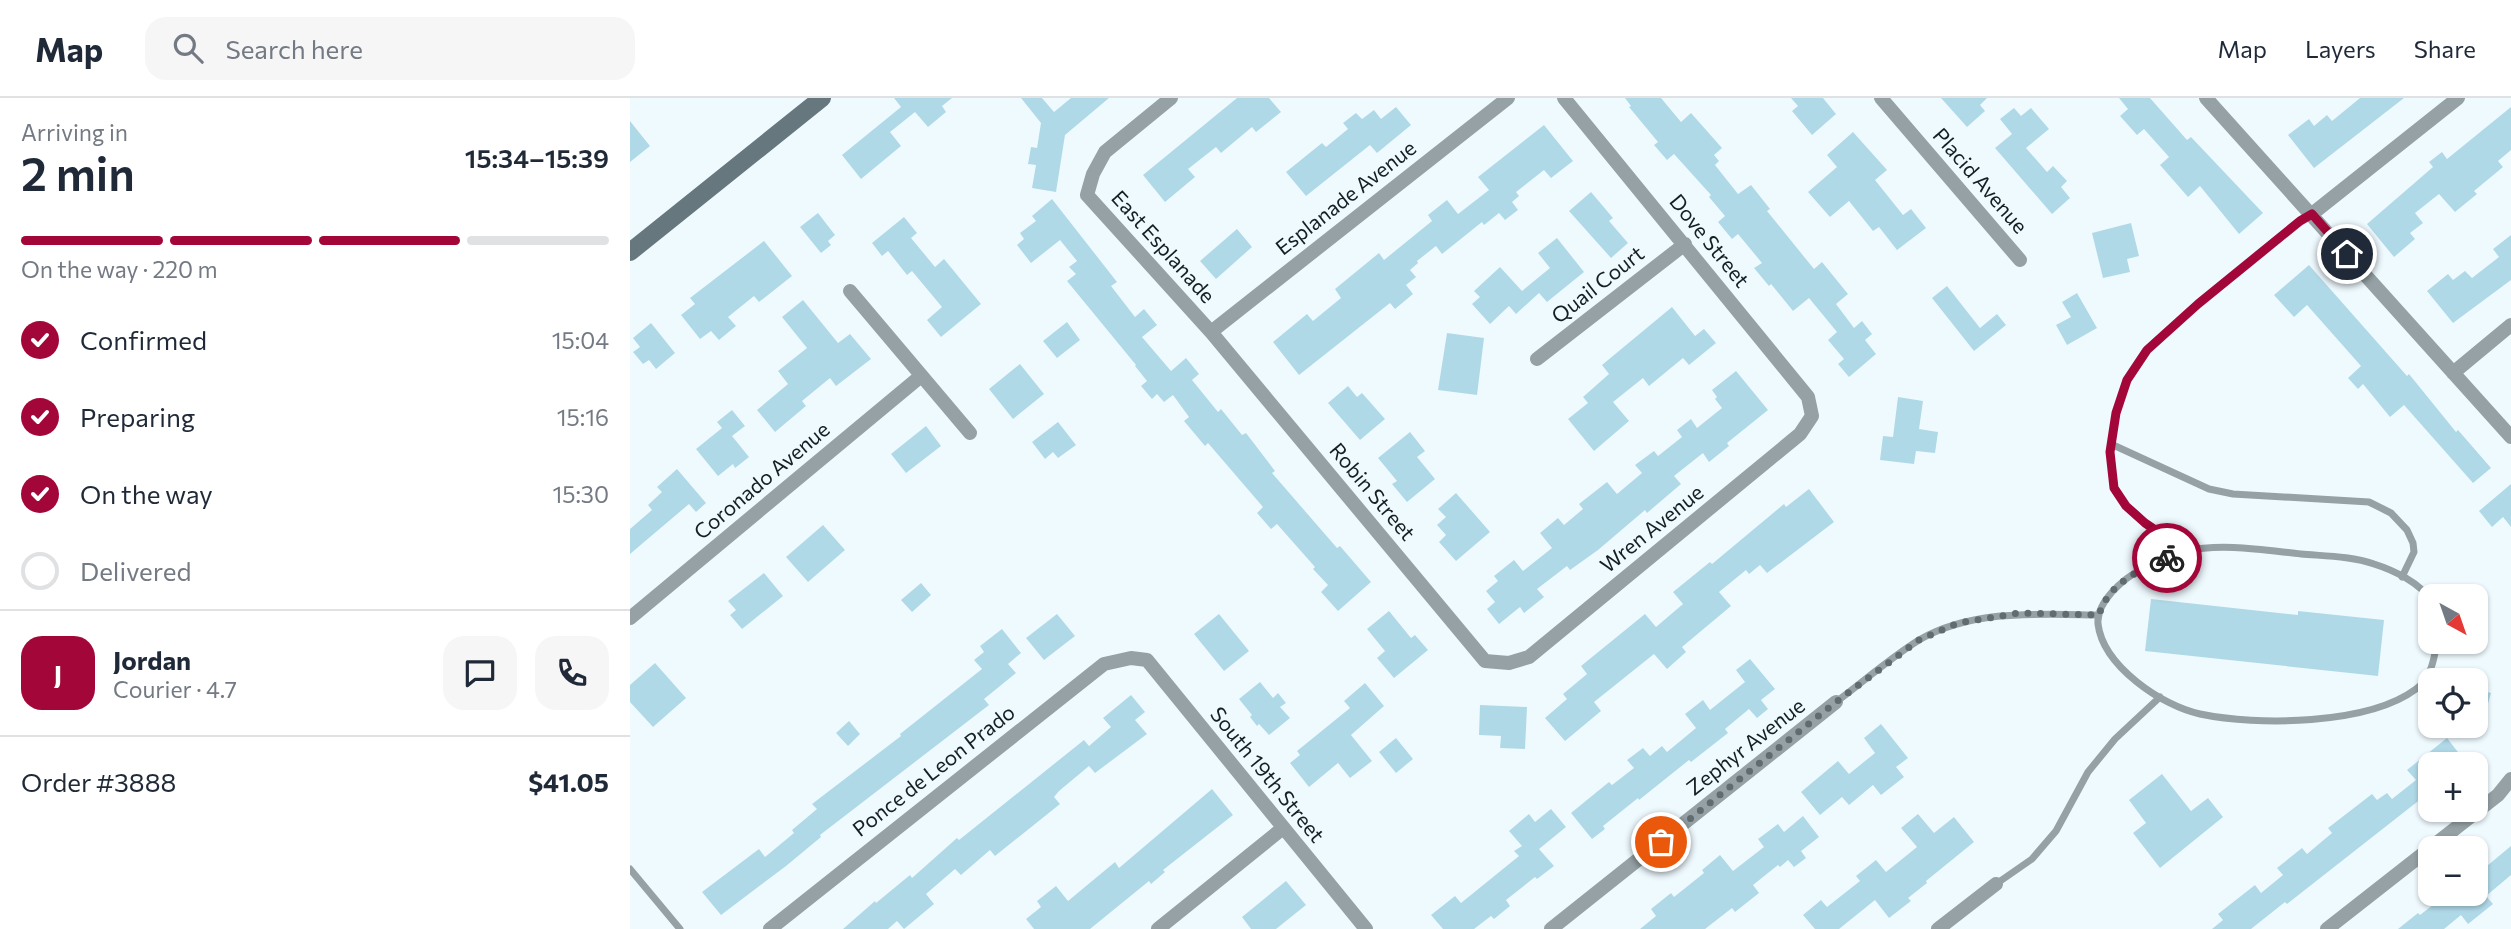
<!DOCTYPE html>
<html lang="en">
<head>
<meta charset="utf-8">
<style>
	body { margin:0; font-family:Commissioner,sans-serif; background:#f6f6f7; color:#1f2937; height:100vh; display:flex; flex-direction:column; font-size:26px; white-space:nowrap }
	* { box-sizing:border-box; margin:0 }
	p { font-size:23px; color:#747a83 }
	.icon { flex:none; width:38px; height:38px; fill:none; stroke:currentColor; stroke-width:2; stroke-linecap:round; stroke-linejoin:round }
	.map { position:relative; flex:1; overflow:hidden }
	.panel { display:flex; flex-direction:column; background:#fff; width:630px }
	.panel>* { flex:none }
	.needle { width:46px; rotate:140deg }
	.controls { position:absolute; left:1788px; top:486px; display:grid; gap:14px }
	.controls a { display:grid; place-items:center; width:70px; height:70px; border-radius:14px; background:#fff; box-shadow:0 2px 5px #0004; font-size:35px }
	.pin { position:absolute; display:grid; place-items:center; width:60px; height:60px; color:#fff; margin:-30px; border:4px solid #fff; border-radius:50%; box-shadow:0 2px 7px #0007 }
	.courier { position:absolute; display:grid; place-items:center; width:70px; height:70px; margin:-35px; border:5px solid #a3073a; border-radius:50%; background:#fff; color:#222; box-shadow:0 2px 9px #0007 }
	.summary em { font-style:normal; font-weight:600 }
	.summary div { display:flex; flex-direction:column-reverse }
	.summary { display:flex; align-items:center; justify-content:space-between; height:119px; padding:0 21px }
	h1 { font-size:46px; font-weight:600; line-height:52px }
	.bar { display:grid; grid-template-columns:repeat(4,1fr); gap:10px 7px; align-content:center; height:84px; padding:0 21px }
	.bar i { height:9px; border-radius:5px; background:#e0e1e3 }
	.bar .active { background:#a3073a }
	.bar p { grid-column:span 4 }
	.line { display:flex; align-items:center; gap:18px; padding:0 21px; border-top:2px solid #e0e1e3 }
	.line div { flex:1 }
	.round { display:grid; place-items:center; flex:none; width:74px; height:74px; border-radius:21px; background:#f6f6f7 }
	ol { padding:0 21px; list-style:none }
	li { display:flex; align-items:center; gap:21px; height:77px }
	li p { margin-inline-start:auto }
	li .icon { padding:7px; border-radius:50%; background:#a3073a; color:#fff; stroke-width:4 }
	li:last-child { color:#747a83 }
	li i { width:38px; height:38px; border:4px solid #e0e1e3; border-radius:50% }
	header { display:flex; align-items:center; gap:42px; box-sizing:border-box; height:98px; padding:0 35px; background:#fff; border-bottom:2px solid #e0e1e3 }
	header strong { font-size:33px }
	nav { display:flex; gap:38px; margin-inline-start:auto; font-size:24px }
	.search { width:490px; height:63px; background:#f6f6f7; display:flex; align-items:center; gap:18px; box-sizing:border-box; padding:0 24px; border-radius:21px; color:#747a83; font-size:26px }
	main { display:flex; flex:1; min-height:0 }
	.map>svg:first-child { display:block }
	.building { fill:#b0d9e8 }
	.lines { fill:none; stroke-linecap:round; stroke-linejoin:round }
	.lane { stroke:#95a1a5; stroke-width:7 }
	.street { stroke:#95a1a5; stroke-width:14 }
	.secondary { stroke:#66777d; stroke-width:18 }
	.done { stroke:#616c70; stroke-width:7; stroke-dasharray:0 12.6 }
	.route { stroke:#a3073a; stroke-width:9 }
	.labels { text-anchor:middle; stroke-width:6; stroke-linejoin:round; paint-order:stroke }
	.street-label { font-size:21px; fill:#141f23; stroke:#effaff }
</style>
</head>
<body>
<header>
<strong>Map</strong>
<div class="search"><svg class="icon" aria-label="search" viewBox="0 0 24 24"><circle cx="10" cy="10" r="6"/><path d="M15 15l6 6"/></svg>Search here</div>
<nav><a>Map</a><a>Layers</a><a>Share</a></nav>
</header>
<main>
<section class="panel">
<div class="summary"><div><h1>2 min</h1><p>Arriving in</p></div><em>15:34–15:39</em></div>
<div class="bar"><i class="active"></i><i class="active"></i><i class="active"></i><i></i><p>On the way · 220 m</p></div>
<ol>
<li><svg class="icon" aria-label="check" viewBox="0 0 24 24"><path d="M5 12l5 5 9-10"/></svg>Confirmed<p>15:04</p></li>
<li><svg class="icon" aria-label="check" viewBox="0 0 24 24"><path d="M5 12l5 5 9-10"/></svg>Preparing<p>15:16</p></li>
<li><svg class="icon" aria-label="check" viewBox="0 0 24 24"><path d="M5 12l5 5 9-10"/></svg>On the way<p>15:30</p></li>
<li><i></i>Delivered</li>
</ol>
<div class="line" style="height:126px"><b class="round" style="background:#a3073a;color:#fff">J</b><div><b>Jordan</b><p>Courier · 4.7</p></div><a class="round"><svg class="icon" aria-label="chat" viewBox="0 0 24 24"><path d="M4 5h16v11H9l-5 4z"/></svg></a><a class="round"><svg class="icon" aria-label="phone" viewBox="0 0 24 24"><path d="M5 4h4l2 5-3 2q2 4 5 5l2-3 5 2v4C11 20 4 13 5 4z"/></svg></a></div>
<div class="line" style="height:91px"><div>Order #3888</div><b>$41.05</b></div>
</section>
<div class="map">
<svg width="1881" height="831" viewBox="0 0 1881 831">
	<rect width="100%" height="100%" fill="#effaff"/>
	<path class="building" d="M264 0H322L312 8 316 14 298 29 285 14 260 34 271 48 231 81 212 57 271 9Z
		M391 0H412L424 14 441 0H479L435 37 426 94 402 90 406 67 398 66 401 49 407 50 411 25Z
		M607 0H639L651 14 626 34 622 29 591 55 586 49 558 71 565 79 535 104 513 77Z
		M995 0H1031L1051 24 1061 15 1092 50 1084 57 1089 63 1085 67 1108 96 1121 87 1140 111 1137 113 1184 171 1192 164 1218 196 1206 206 1224 230 1232 223 1242 236 1235 242 1246 256 1219 279 1208 266 1214 261 1198 242 1207 234 1179 200 1163 213 1141 186 1139 188 1124 170 1132 165 1108 136 1102 141 1088 124 1095 118 1079 99 1081 97 1044 56 1037 62 1024 47 1028 44 999 9 1001 8Z
		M1161 0H1193L1206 16 1182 37 1162 13 1168 8Z
		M1311 0H1357L1350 7 1355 13 1337 29Z
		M1489 0H1520L1557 42 1561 39 1633 115 1609 136 1570 88 1558 99 1530 67 1539 59 1514 31 1507 37 1490 18 1498 11Z
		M1730 0H1774L1684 70 1658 37 1679 21 1684 28 1697 17 1702 23Z
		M766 9 781 27 747 55 740 47 676 98 656 74 692 45 696 49 718 31 713 25 726 15 732 21 744 12 751 21Z
		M1881 9V52L1868 63 1873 69 1844 93 1847 96 1825 114 1809 96 1785 115 1793 125 1780 135 1785 141 1764 159 1737 126 1803 69 1799 64 1812 54 1817 61Z
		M1384 10 1391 18 1401 10 1419 31 1396 50 1417 74 1423 68 1437 83 1431 89 1440 100 1422 116 1365 50 1382 36 1370 21Z
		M0 23 20 48 0 64Z
		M914 27 943 63 921 80 914 72 886 94 889 98 882 104 888 112 875 122 869 115 854 127 852 124 812 156 806 148 787 163 788 165 780 172 786 179 776 187 783 196 765 211 760 205 669 277 643 244 677 216 683 223 711 200 705 191 749 155 754 162 802 123 798 117 817 102 828 116 859 92 848 79Z
		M1223 34 1257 72 1245 82 1273 117 1281 111 1296 130 1267 152 1249 129 1243 133 1219 103 1200 119 1178 94 1207 69 1197 57Z
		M961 94 983 120 979 123 998 145 981 160 939 113Z
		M422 101 487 184 481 188 505 219 514 211 527 227 512 239 541 273 556 260 569 276 562 282 588 314 591 311 612 337 616 335 645 373 642 375 707 450 710 448 741 484 708 513 691 494 698 487 683 471 685 469 647 426 641 431 627 415 633 409 578 345 575 348 554 323 559 319 543 297 534 304 527 296 522 301 511 288 517 283 505 268 506 267 437 183 446 176 439 169 447 163 430 142 401 165 387 147 394 141 390 135 406 123 402 118Z
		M188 115 205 137 198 143 201 147 191 155 170 129Z
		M274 119 287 135 281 140 305 169 314 161 351 206 311 239 297 222 312 209 282 173 277 177 258 153 252 158 242 145Z
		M1501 125 1509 158 1497 161 1500 174 1473 180 1462 135Z
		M607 131 622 149 586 181 570 163Z
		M1881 137V182L1823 225 1797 193 1818 176 1823 182 1835 173 1842 180 1869 159 1863 151Z
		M927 140 954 174 917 204 909 195 886 216 879 208 860 226 842 206 850 199 844 193 870 169 892 193 920 170 908 155Z
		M134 143 162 178 129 204 124 198 98 219 106 228 89 242 81 233 70 241 51 217 65 206 60 200Z
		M1679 167 1777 278 1779 276 1826 334 1828 332 1861 370 1843 385 1774 307 1760 319 1733 286 1728 291 1718 280 1731 268 1677 207 1664 219 1644 197Z
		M1317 188 1350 230 1367 216 1376 227 1344 253 1302 200Z
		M1447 195 1467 230 1437 247 1426 227 1441 219 1432 204Z
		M173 202 208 245 220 236 241 261 206 288 200 280 172 303 176 308 145 334 127 312 158 286 148 273 177 250 152 219Z
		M1042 209 1065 238 1074 231 1086 245 1059 267 1053 260 1019 288 1013 280 983 304 999 323 964 353 938 321 958 305 953 299 979 276 972 267Z
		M437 224 450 242 427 260 413 243Z
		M21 225 45 255 26 271 19 262 13 266 3 254 10 249 3 240Z
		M817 235 854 240 847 297 808 292Z
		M390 266 414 296 383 321 359 291Z
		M1106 273 1138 312 1097 345 1099 348 1079 364 1073 355 1044 378 1051 386 1017 415 1015 412 968 452 940 472 937 468 907 491 914 499 894 515 890 509 869 526 857 511 865 504 856 493 868 483 864 478 884 462 893 473 922 450 910 435 928 420 934 427 953 411 949 406 977 384 987 396 1012 375 1005 367 1024 353 1028 358 1052 339 1047 332 1061 321 1067 330 1092 310 1085 301 1087 299 1082 292Z
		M718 288 727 299 732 295 755 321 730 342 698 305Z
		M1268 299 1293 303 1289 331 1308 334 1305 355 1286 353 1284 366 1250 362 1253 338 1263 339Z
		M102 312 115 328 102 338 119 359 105 370 103 366 88 378 66 351 92 330 87 324Z
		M428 324 446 347 428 360 423 354 415 361 402 344Z
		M296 328 311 348 276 375 261 356Z
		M780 334 795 353 787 359 805 381 777 404 762 386 767 383 748 360Z
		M47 371 76 405 66 414 59 406 0 456V431L22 412 18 407 32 394 27 389Z
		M1881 386V429L1873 419 1862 429 1849 413Z
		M1179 391 1204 424 1137 475 1130 467 1119 476 1116 472 1089 494 1101 508 1052 549 1056 554 1037 571 1024 556 964 604 971 613 935 643 915 620 937 601 933 596 957 576 951 568 1015 516 1026 529 1053 506 1043 494 1080 464 1082 466 1154 406 1156 409Z
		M826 395 860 434 826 463 809 444 816 437 807 427 816 419 808 411Z
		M193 427 215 452 178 484 156 459Z
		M134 475 153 498 112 531 100 517 106 512 98 503Z
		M291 485 301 497 282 514 271 502Z
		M1521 501 1668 517V513L1754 522 1748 578 1515 553Z
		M759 513 781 540 785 537 798 552 764 580 747 560 755 553 737 531Z
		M427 516 445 538 414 562 396 540Z
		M589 516 619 553 594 573 564 536Z
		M372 531 391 555 378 566 386 575 354 601 359 607 190 737 191 739 156 768 91 817 72 794 129 751 135 759 164 735 162 732 187 711 182 706 271 638 270 636 352 571 344 562 354 554 350 548Z
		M1120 561 1145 591 1131 602 1138 611 1127 620 1119 611 1095 631 1098 635 1061 664 1059 662 1009 702 1008 700 973 728 975 731 962 741 941 715 979 684 982 687 1004 670 997 662 1013 650 1020 658 1032 648 1037 654 1066 630 1055 616 1073 602 1080 612 1115 584 1106 572Z
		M25 565 56 600 23 629 0 604V587Z
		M630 584 643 600 648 595 656 605 650 609 660 620 639 637 629 626 627 628 620 619 622 617 609 601Z
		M735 585 754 608 721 637 742 663 720 680 708 665 679 689 660 665 670 657 667 653 720 610 714 603Z
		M1846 591 1861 595 1850 634H1846Z
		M501 597 515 614 505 622 517 636 465 675 459 668 429 693 424 699 430 706 365 758 360 752 331 777 325 771 296 796 304 806 274 831 267 823 258 831H213L245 803 246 805 280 777 282 780 327 740 329 742 454 642 459 648 481 629 473 620Z
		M850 607 897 609 895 651 870 650 871 638 849 637Z
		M219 623 230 636 218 648 206 635Z
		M1251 626 1278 660 1266 669 1274 679 1251 697 1243 687 1219 707 1212 699 1190 717 1171 694 1208 663 1219 676 1245 655 1234 640Z
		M766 640 783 661 766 675 749 654Z
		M1817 640 1838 667H1801V693L1657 806 1655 804 1621 831H1582L1593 822 1588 816 1625 787 1631 795 1653 777 1647 770 1672 750 1677 756 1702 735 1698 730 1742 696 1747 702 1757 695 1762 701 1786 682 1777 672Z
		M1532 676 1561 713 1578 700 1593 719 1530 770 1503 735 1516 725 1499 702Z
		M582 691 603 717 533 772 535 774 521 786 519 783 460 831H404L396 821 411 809 407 803 426 788 438 803 485 764 489 770Z
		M921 711 936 729 909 751 924 768 907 781 905 779 876 802 880 808 864 821 861 818 844 831H813L801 817 825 798 831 805 889 758 884 753 892 748 879 733 899 716 905 724Z
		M1288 716 1304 735 1324 719 1344 744 1296 783 1297 785 1278 800 1281 803 1259 820 1245 802 1209 831H1185L1173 817 1191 802 1197 809 1230 783 1226 778 1246 762 1256 774 1287 749 1271 730Z
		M1173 718 1189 739 1171 753 1176 760 1164 769 1158 762 1150 769 1148 767 1123 787 1129 795 1105 814 1102 810 1075 831H1010L1026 818 1021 811 1041 795 1044 799 1074 775 1072 772 1090 757 1103 773 1134 749 1128 741 1148 726 1154 734Z
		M1881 748V777L1856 798 1863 806 1838 826 1831 817 1814 831H1768L1788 815 1790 817 1817 796H1846V777Z
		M656 783 676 807 646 831H621L612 819Z"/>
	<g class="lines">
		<path class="lane" d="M1481 346 1579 391 1603 396 1739 404 1761 415 1777 432 1783 445 1784 454 1772 479
			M1556 453 1515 425 1496 408 1484 390 1480 354 1486 315 1497 282 1517 252 1568 206 1670 123 1681 117
			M1801 503C1791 485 1763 472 1744 466 1722 458 1694 458 1671 456 1633 452 1593 445 1555 453 1530 459 1500 474 1482 494 1474 503 1467 514 1468 526 1473 568 1532 608 1570 616 1627 628 1738 627 1786 591 1801 580 1804 562 1807 544
			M1206 604C1233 584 1260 560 1289 542 1343 511 1409 516 1469 517
			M0 771 50 831
			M1366 786 1402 761 1426 733 1458 674 1485 641 1530 599"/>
		<path class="street" d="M541 0 475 54 463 76 457 97 581 234 855 563 879 565 899 559 1170 336 1182 318 1178 299 934 0
			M1251 0 1390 162
			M1576 0 1881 339
			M1682 116 1828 0
			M220 193 340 335
			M581 234 878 0
			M907 261 1055 146
			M1823 275 1881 227
			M0 520 291 278
			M140 831 474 566 501 560 517 562 736 831
			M528 831 653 730
			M921 831 1206 604
			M1308 831 1366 786
			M1697 831 1868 697 1881 681"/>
		<path class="secondary" d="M0 154 192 0"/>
	</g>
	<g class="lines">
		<path class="done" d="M1031 744 1206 604 1289 542 1328 525 1389 515 1469 517C1478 486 1509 472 1537 460"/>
		<path class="route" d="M1537 460 1556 453 1515 425 1496 408 1484 390 1480 354 1486 315 1497 282 1517 252 1568 206 1670 123 1682 116 1717 156"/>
	</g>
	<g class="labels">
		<g class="street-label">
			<text transform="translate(1350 83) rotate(49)" y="7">Placid Avenue</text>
			<text transform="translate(716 100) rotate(-38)" y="7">Esplanade Avenue</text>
			<text transform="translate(1079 143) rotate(51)" y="7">Dove Street</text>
			<text transform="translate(533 149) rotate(48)" y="7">East Esplanade</text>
			<text transform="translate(968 187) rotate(-38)" y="7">Quail Court</text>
			<text transform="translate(132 383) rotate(-40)" y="7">Coronado Avenue</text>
			<text transform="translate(742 394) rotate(50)" y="7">Robin Street</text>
			<text transform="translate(1022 431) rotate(-39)" y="7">Wren Avenue</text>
			<text transform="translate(1116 649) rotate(-38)" y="7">Zephyr Avenue</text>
			<text transform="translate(304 673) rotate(-38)" y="7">Ponce de Leon Prado</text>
			<text transform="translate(637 677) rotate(51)" y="7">South 19th Street</text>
		</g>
	</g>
</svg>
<div class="controls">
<a><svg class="needle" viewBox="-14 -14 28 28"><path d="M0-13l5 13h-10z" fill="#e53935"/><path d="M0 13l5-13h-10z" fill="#747a83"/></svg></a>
<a><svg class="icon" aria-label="locate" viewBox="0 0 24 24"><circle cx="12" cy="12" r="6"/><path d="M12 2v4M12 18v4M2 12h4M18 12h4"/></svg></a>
<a>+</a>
<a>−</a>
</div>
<div class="pin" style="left:1031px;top:744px;background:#ea580c"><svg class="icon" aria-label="bag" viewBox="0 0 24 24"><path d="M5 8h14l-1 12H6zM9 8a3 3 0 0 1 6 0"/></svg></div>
<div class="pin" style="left:1717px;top:156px;background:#1f2937"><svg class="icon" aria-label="home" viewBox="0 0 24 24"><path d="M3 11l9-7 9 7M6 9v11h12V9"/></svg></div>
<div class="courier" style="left:1537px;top:460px"><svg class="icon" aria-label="bike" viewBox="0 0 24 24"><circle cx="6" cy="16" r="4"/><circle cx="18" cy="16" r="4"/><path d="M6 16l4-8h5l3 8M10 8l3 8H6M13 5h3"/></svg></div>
</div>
</main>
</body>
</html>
